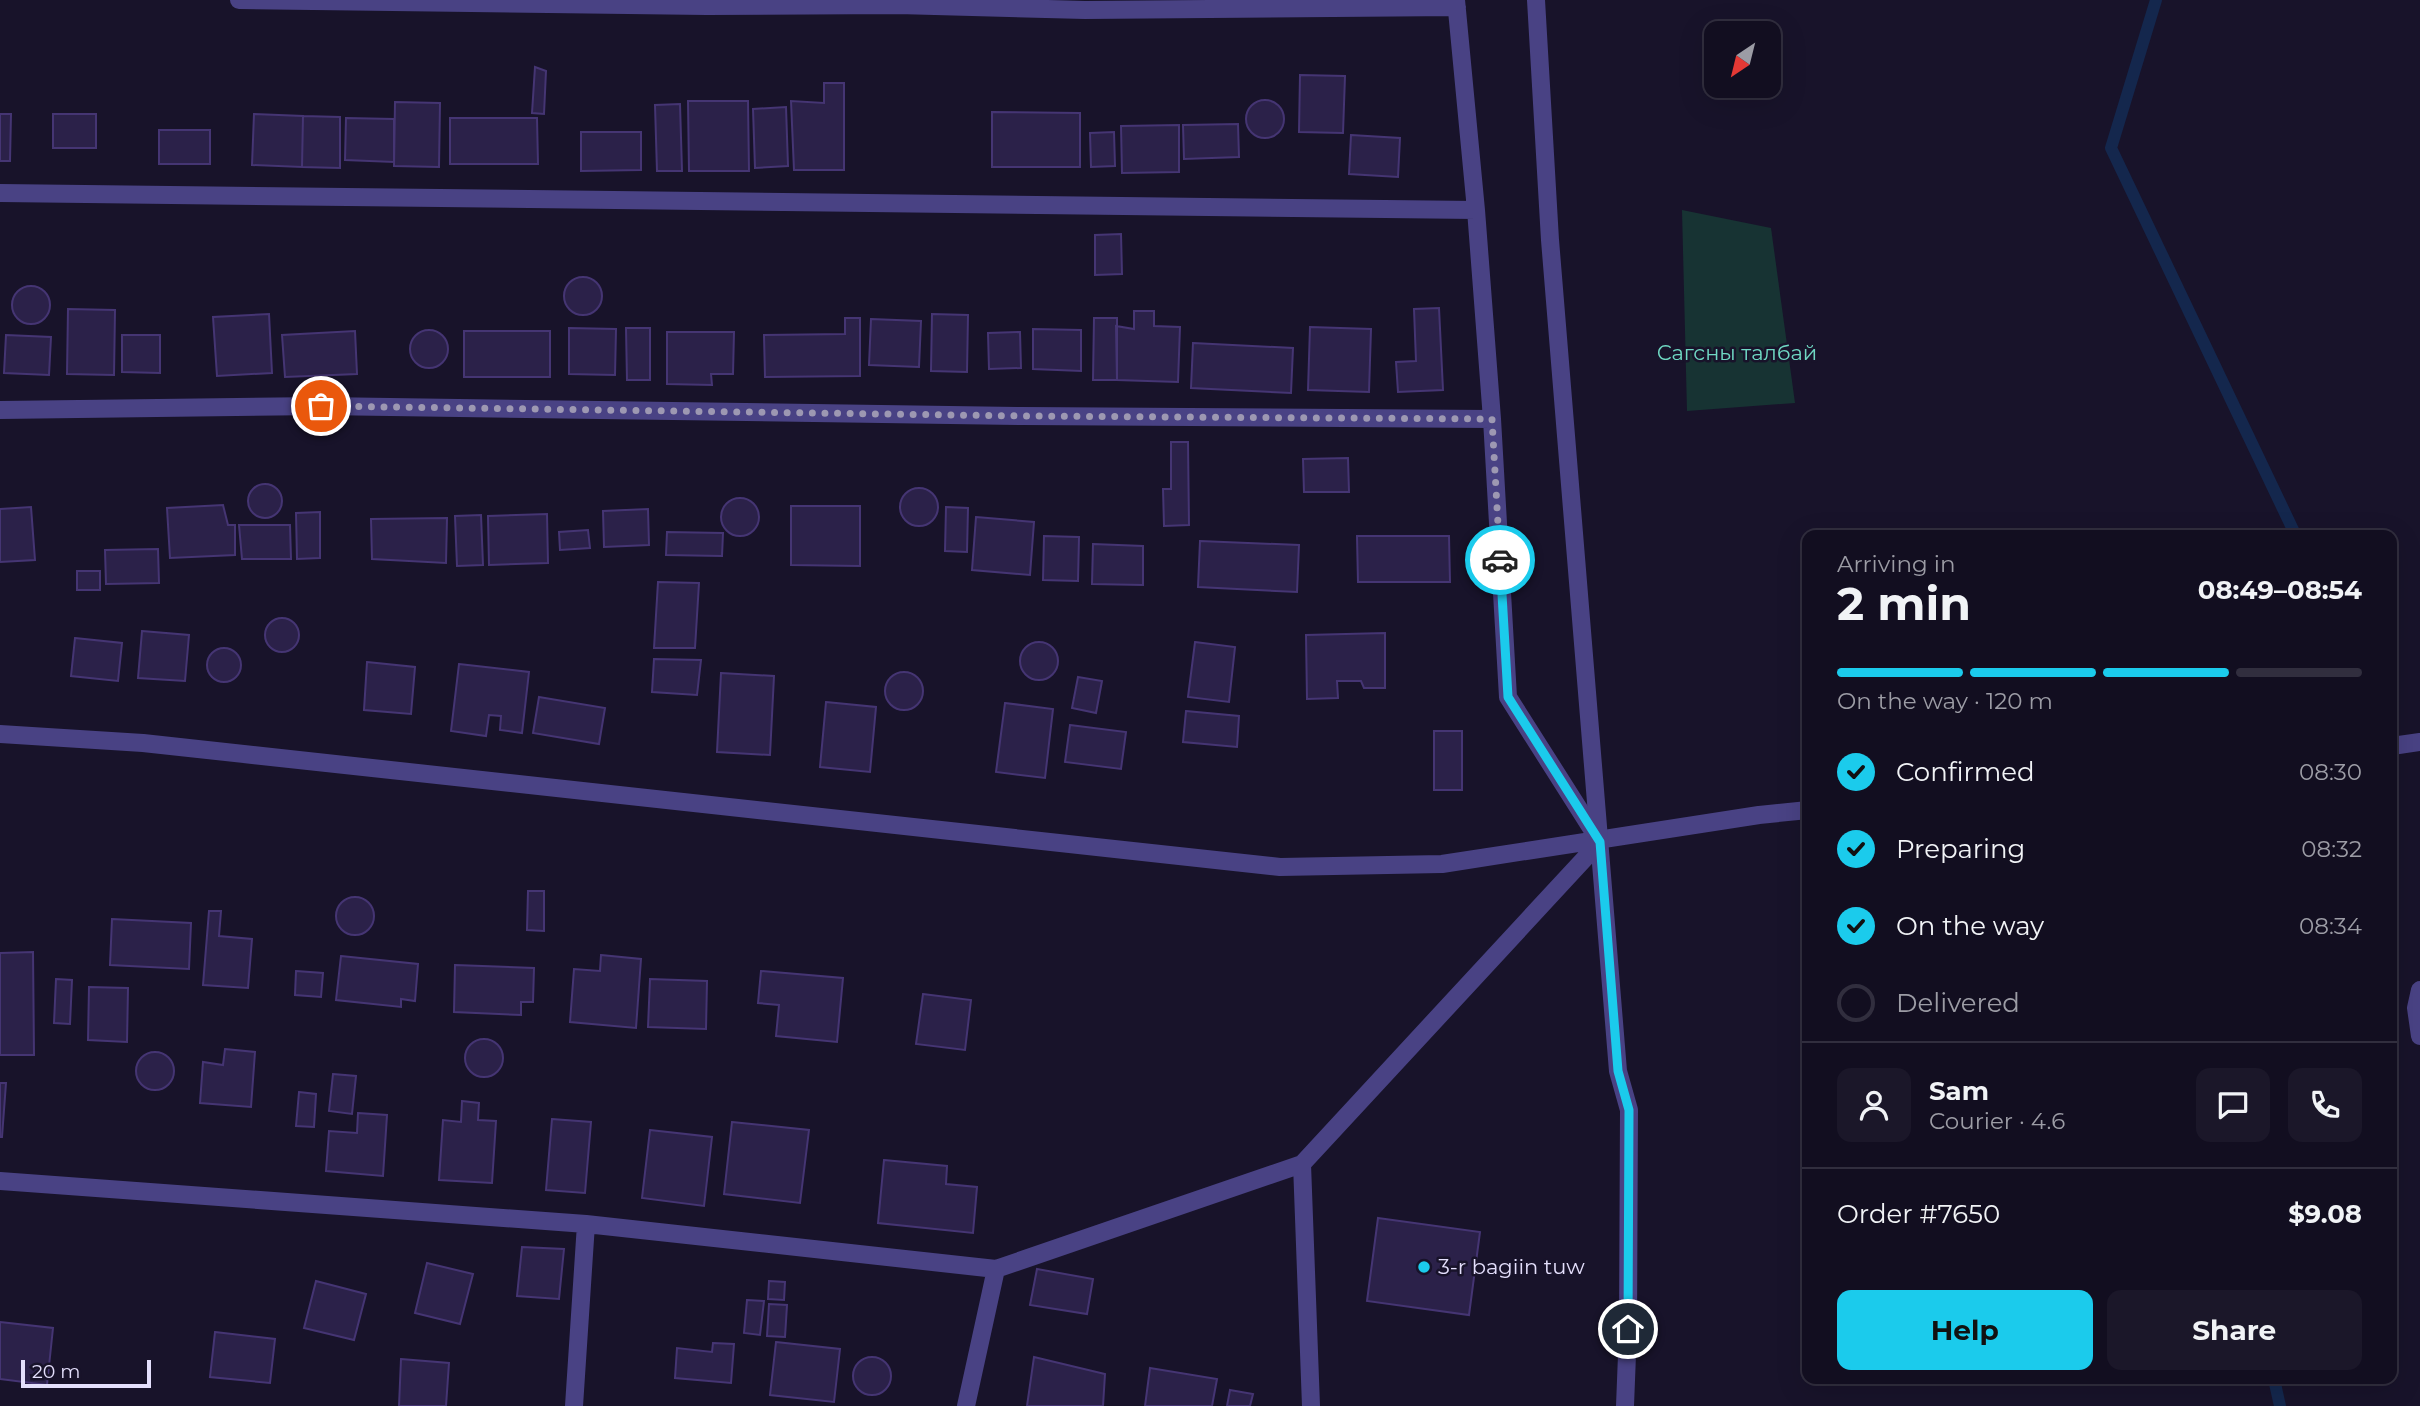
<!DOCTYPE html>
<html lang="en">
<head>
<meta charset="utf-8">
<style>
	body { margin:0; font-family:Montserrat,sans-serif; background:#1b1729; color:#f1f3f6; height:100vh; display:flex; flex-direction:column; font-size:26px; white-space:nowrap }
	* { box-sizing:border-box; margin:0 }
	p { font-size:23px; color:#9c9ca5 }
	.icon { flex:none; width:38px; height:38px; fill:none; stroke:currentColor; stroke-width:2; stroke-linecap:round; stroke-linejoin:round }
	.map { position:relative; flex:1; overflow:hidden }
	.details { position:absolute; left:1802px; top:530px; width:595px; height:854px; display:flex; flex-direction:column; background:#120e20; border-radius:14px; box-shadow:0 7px 28px #0002,0 0 0 2px #312e3e }
	.details>* { flex:none }
	.needle { width:46px; rotate:215deg }
	.fabs { position:absolute; left:1704px; top:21px; display:grid; gap:14px }
	.fabs a { display:grid; place-items:center; width:77px; height:77px; border-radius:14px; background:#120e20; box-shadow:0 7px 28px #0002,0 0 0 2px #312e3e; font-size:35px }
	.scale { position:absolute; left:21px; bottom:18px; width:130px; box-sizing:border-box; padding-left:7px; border:4px solid #e4dffc; border-top:0; font-size:19px; line-height:24px; white-space:nowrap; color:#e4dffc; -webkit-text-stroke:5px #18132a; paint-order:stroke }
	.pin { position:absolute; display:grid; place-items:center; width:60px; height:60px; color:#fff; margin:-30px; border:4px solid #fff; border-radius:50%; box-shadow:0 2px 7px #0007 }
	.courier { position:absolute; display:grid; place-items:center; width:70px; height:70px; margin:-35px; border:5px solid #1bcbec; border-radius:50%; background:#fff; color:#222; box-shadow:0 2px 9px #0007 }
	.head em { font-style:normal; font-weight:700 }
	.head div { display:flex; flex-direction:column-reverse }
	.head { display:flex; align-items:center; justify-content:space-between; height:119px; padding:0 35px }
	h1 { font-size:46px; font-weight:700; line-height:52px }
	.bar { display:grid; grid-template-columns:repeat(4,1fr); gap:10px 7px; align-content:center; height:84px; padding:0 35px }
	.bar i { height:9px; border-radius:5px; background:#312e3e }
	.bar .active { background:#1bcbec }
	.bar p { grid-column:span 4 }
	.line { display:flex; align-items:center; gap:18px; padding:0 35px; border-top:2px solid #312e3e }
	.line div { flex:1 }
	.round { display:grid; place-items:center; flex:none; width:74px; height:74px; border-radius:14px; background:#1b1729 }
	ol { padding:0 35px; list-style:none }
	li { display:flex; align-items:center; gap:21px; height:77px }
	li p { margin-inline-start:auto }
	li .icon { padding:7px; border-radius:50%; background:#1bcbec; color:#111; stroke-width:4 }
	li:last-child { color:#9c9ca5 }
	li i { width:38px; height:38px; border:4px solid #312e3e; border-radius:50% }
	.cta { display:flex; gap:14px; margin-top:auto; padding:14px 35px }
	.cta a { flex:1; height:80px; border-radius:14px; background:#1bcbec; color:#111; font-size:28px; font-weight:700; line-height:80px; text-align:center }
	.cta a+a { background:#1b1729; color:#f1f3f6 }
	.map>svg:first-child { display:block }
	.park { fill:#173333 }
	.lines { fill:none; stroke-linecap:round; stroke-linejoin:round }
	.stream { stroke:#14274d; stroke-width:12 }
	.building { fill:#2b2149; stroke:#453573; stroke-width:2 }
	.minor { stroke:#494284; stroke-width:18 }
	.tertiary { stroke:#494284; stroke-width:18 }
	.done { stroke:#9d98b2; stroke-width:7; stroke-dasharray:0 12.6 }
	.route { stroke:#1bcbec; stroke-width:9 }
	.poi-dot { fill:#1bcbec; stroke:#18132a; stroke-width:2.5 }
	.labels { text-anchor:middle; stroke-width:5; stroke-linejoin:round; paint-order:stroke }
	.park-label { font-size:21px; fill:#6fd8c3; stroke:#18132a }
	.poi-label { font-size:21px; fill:#e4dffc; stroke:#18132a; text-anchor:start }
</style>
</head>
<body>
<div class="map">
<svg width="2420" height="1406" viewBox="0 0 2420 1406">
	<rect width="100%" height="100%" fill="#18132a"/>
	<path class="park" d="M1682 210 1771 228 1795 403 1687 411Z"/>
	<g class="lines">
		<path class="stream" d="M2156 0 2111 148 2296 536
			M2274 1379 2280 1406"/>
	</g>
	<path class="building" d="M535 67 546 71 544 114 532 113Z
		M1300 75 1345 76 1343 133 1299 132Z
		M824 83H844V170H794L791 101 824 103Z
		M1246 119a19 19 0 1 1 38 0a19 19 0 1 1-38 0Z
		M688 101H748L749 171H689Z
		M395 102 440 103 439 167 394 166Z
		M680 104 682 171H657L655 105Z
		M786 107 788 166 755 168 753 109Z
		M992 112 1080 113V167H992Z
		M0 114H11L10 161H0Z
		M53 114H96V148H53Z
		M254 114 303 116 302 167 252 165Z
		M303 116 340 117V168L302 167Z
		M346 118 394 119V162L345 160Z
		M450 118H537L538 164H450Z
		M1238 124 1239 157 1184 159 1183 125Z
		M1179 125V172L1122 173 1121 126Z
		M159 130H210V164H159Z
		M581 132H641V170L581 171Z
		M1114 132 1115 166 1091 167 1090 133Z
		M1351 135 1400 138 1398 177 1349 174Z
		M1121 234 1122 274 1095 275V235Z
		M564 296a19 19 0 1 1 38 0a19 19 0 1 1-38 0Z
		M12 305a19 19 0 1 1 38 0a19 19 0 1 1-38 0Z
		M1439 308 1443 390 1398 392 1396 362 1416 361 1414 309Z
		M68 309 115 310 114 375 67 374Z
		M1134 311H1154V326L1180 327 1178 382 1117 380 1116 326 1134 329Z
		M269 314 272 373 217 376 213 317Z
		M932 314 968 315 967 372 931 371Z
		M845 318H860V376L765 377 764 335 845 334Z
		M1094 318H1117V380H1093Z
		M871 319 921 321 919 367 869 365Z
		M1310 327 1371 329 1369 392 1308 390Z
		M569 328 616 329 615 375 569 374Z
		M626 328H650V380H627Z
		M1033 329 1081 330V371L1033 369Z
		M410 349a19 19 0 1 1 38 0a19 19 0 1 1-38 0Z
		M355 331 357 374 285 377 282 335Z
		M464 331H550V377H464Z
		M667 332H734L733 374H711L712 385 667 384Z
		M1020 332 1021 368 989 369 988 333Z
		M6 335 51 337 49 375 4 373Z
		M122 335H160V373L122 372Z
		M1193 343 1293 348 1291 393 1191 388Z
		M1171 442H1188L1189 525 1164 526 1163 489H1171Z
		M1348 458 1349 492H1304L1303 459Z
		M248 501a17 17 0 1 1 34 0a17 17 0 1 1-34 0Z
		M900 507a19 19 0 1 1 38 0a19 19 0 1 1-38 0Z
		M721 517a19 19 0 1 1 38 0a19 19 0 1 1-38 0Z
		M223 505 228 525H235V555L170 558 167 508Z
		M791 506H860V566L791 565Z
		M31 507 35 560 0 562V509Z
		M946 507 968 508 967 552 945 551Z
		M648 509 649 545 604 547 603 511Z
		M320 512V558L297 559 296 513Z
		M547 514 548 563 489 565 488 516Z
		M481 515 483 565 457 566 455 516Z
		M976 517 1034 522 1030 575 972 570Z
		M447 518 446 563 372 559 371 519Z
		M239 525H290L291 559H242Z
		M588 530 590 548 560 550 559 532Z
		M667 532 723 533 722 556 666 555Z
		M1044 536 1079 537 1078 581 1043 580Z
		M1357 536H1449L1450 582H1358Z
		M1200 541 1299 545 1297 592 1198 587Z
		M1093 544 1143 546V585L1092 584Z
		M158 549 159 583 106 584 105 550Z
		M77 571H100V590H77Z
		M658 582 699 583 695 648H654Z
		M265 635a17 17 0 1 1 34 0a17 17 0 1 1-34 0Z
		M142 631 189 635 185 681 138 678Z
		M1385 633V688H1364L1361 681H1337L1338 698 1307 699 1306 635Z
		M75 638 122 643 118 681 71 676Z
		M1020 661a19 19 0 1 1 38 0a19 19 0 1 1-38 0Z
		M1195 642 1235 647 1229 702 1188 697Z
		M207 665a17 17 0 1 1 34 0a17 17 0 1 1-34 0Z
		M654 659 701 660 697 695 652 692Z
		M367 662 415 667 411 714 364 710Z
		M459 664 529 672 522 733 500 730 501 716 489 715 486 736 451 731Z
		M885 691a19 19 0 1 1 38 0a19 19 0 1 1-38 0Z
		M721 673 774 676 770 755 717 752Z
		M1078 677 1102 681 1096 713 1072 708Z
		M539 697 605 708 599 744 533 733Z
		M826 702 876 707 870 772 820 767Z
		M1005 703 1053 709 1045 778 996 772Z
		M1186 711 1239 716 1237 747 1183 742Z
		M1070 725 1126 732 1121 769 1065 762Z
		M1434 731H1462V790H1434Z
		M528 891H544V931L527 930Z
		M336 916a19 19 0 1 1 38 0a19 19 0 1 1-38 0Z
		M209 911H221L219 936 252 939 248 988 203 985Z
		M112 919 191 923 189 969 110 965Z
		M33 952 34 1055H0V953Z
		M601 955 641 959 636 1028 570 1022 574 969 600 971Z
		M341 956 418 964 415 1001 401 999V1007L336 1000Z
		M455 965 534 968 533 1002H521V1015L454 1012Z
		M296 971 323 973 321 997 295 995Z
		M761 971 843 978 837 1042 776 1036 779 1005 758 1003Z
		M56 979 72 980 70 1024 54 1023Z
		M650 979 707 981 706 1029 648 1027Z
		M89 987 128 988 127 1042 88 1040Z
		M923 994 971 1000 965 1050 916 1044Z
		M465 1058a19 19 0 1 1 38 0a19 19 0 1 1-38 0Z
		M225 1049 255 1052 251 1107 200 1103 203 1062 223 1065Z
		M136 1071a19 19 0 1 1 38 0a19 19 0 1 1-38 0Z
		M333 1074 356 1076 352 1114 329 1111Z
		M0 1083H6L2 1137H0Z
		M299 1092 316 1094 314 1127 296 1126Z
		M462 1101 479 1103 478 1120 496 1121 492 1183 439 1180 443 1120 461 1122Z
		M358 1113 387 1115 383 1176 326 1171 329 1131 357 1133Z
		M552 1119 591 1122 585 1193 546 1190Z
		M732 1122 809 1130 800 1203 724 1194Z
		M650 1130 712 1137 704 1206 642 1198Z
		M884 1160 947 1166 946 1184 977 1187 973 1233 878 1223Z
		M1378 1218 1480 1232 1469 1315 1367 1301Z
		M522 1247 564 1249 559 1299 517 1296Z
		M427 1263 473 1274 460 1324 415 1313Z
		M1037 1269 1093 1279 1087 1314 1030 1305Z
		M316 1281 366 1294 354 1340 304 1328Z
		M769 1281 785 1282 784 1300 768 1299Z
		M747 1300 764 1301 760 1335 744 1333Z
		M769 1304 787 1305 785 1337 767 1336Z
		M0 1322 53 1328 47 1385 0 1379Z
		M215 1332 275 1339 270 1383 210 1377Z
		M776 1342 840 1349 834 1402 770 1395Z
		M713 1343 734 1344 731 1383 675 1378 677 1348 712 1352Z
		M853 1376a19 19 0 1 1 38 0a19 19 0 1 1-38 0Z
		M1034 1357 1105 1374 1103 1406H1027Z
		M401 1359 449 1363 446 1406H399Z
		M1150 1368 1217 1379 1212 1406H1145Z
		M1230 1390 1253 1394 1250 1406H1227Z"/>
	<g class="lines">
		<path class="minor" d="M239 0 707 6 898 5 1085 10 1457 7
			M1456 0 1476 210 1492 419 1508 697 1600 842
			M0 193 1476 210
			M0 410 322 406 1023 416 1492 419
			M0 734 143 743 1280 867 1442 864 1759 815 1808 810
			M2392 746 2420 742
			M2420 990 2416 1008 2420 1036
			M1302 1164 1311 1406
			M0 1181 586 1224 996 1269 1302 1164 1600 842
			M574 1406 586 1224
			M966 1406 996 1269"/>
		<path class="tertiary" d="M1536 0 1550 240 1618 1071 1629 1110 1628 1329 1625 1406"/>
	</g>
	<g class="lines">
		<path class="done" d="M321 406 1023 416 1492 419 1500 560"/>
		<path class="route" d="M1500 560 1508 697 1600 842 1618 1071 1629 1110 1628 1329"/>
	</g>
	<circle class="poi-dot" cx="1424" cy="1267" r="7"/>
	<g class="labels">
		<g class="park-label">
			<text x="1737" y="360">Сагсны талбай</text>
		</g>
		<g class="poi-label">
			<text x="1438" y="1274">3-r bagiin tuw</text>
		</g>
	</g>
</svg>
<div class="fabs">
<a><svg class="needle" viewBox="-14 -14 28 28"><path d="M0-13l5 13h-10z" fill="#e53935"/><path d="M0 13l5-13h-10z" fill="#9c9ca5"/></svg></a>
</div>
<div class="scale">20 m</div>
<div class="pin" style="left:321px;top:406px;background:#ea580c"><svg class="icon" aria-label="bag" viewBox="0 0 24 24"><path d="M5 8h14l-1 12H6zM9 8a3 3 0 0 1 6 0"/></svg></div>
<div class="pin" style="left:1628px;top:1329px;background:#1f2937"><svg class="icon" aria-label="home" viewBox="0 0 24 24"><path d="M3 11l9-7 9 7M6 9v11h12V9"/></svg></div>
<div class="courier" style="left:1500px;top:560px"><svg class="icon" aria-label="car" viewBox="0 0 24 24"><path d="M5 17H2v-5l4-1 3-4h7l3 4 3 1v5h-3M9 17h6M6 11h13"/><circle cx="7" cy="17" r="2"/><circle cx="17" cy="17" r="2"/></svg></div>
<section class="details">
<div class="head"><div><h1>2 min</h1><p>Arriving in</p></div><em>08:49–08:54</em></div>
<div class="bar"><i class="active"></i><i class="active"></i><i class="active"></i><i></i><p>On the way · 120 m</p></div>
<ol>
<li><svg class="icon" aria-label="check" viewBox="0 0 24 24"><path d="M5 12l5 5 9-10"/></svg>Confirmed<p>08:30</p></li>
<li><svg class="icon" aria-label="check" viewBox="0 0 24 24"><path d="M5 12l5 5 9-10"/></svg>Preparing<p>08:32</p></li>
<li><svg class="icon" aria-label="check" viewBox="0 0 24 24"><path d="M5 12l5 5 9-10"/></svg>On the way<p>08:34</p></li>
<li><i></i>Delivered</li>
</ol>
<div class="line" style="height:126px"><a class="round"><svg class="icon" aria-label="person" viewBox="0 0 24 24"><circle cx="12" cy="8" r="4"/><path d="M4 21q1-7 8-7t8 7"/></svg></a><div><b>Sam</b><p>Courier · 4.6</p></div><a class="round"><svg class="icon" aria-label="chat" viewBox="0 0 24 24"><path d="M4 5h16v11H9l-5 4z"/></svg></a><a class="round"><svg class="icon" aria-label="phone" viewBox="0 0 24 24"><path d="M5 4h4l2 5-3 2q2 4 5 5l2-3 5 2v4C11 20 4 13 5 4z"/></svg></a></div>
<div class="line" style="height:91px"><div>Order #7650</div><b>$9.08</b></div>
<div class="cta"><a>Help</a><a>Share</a></div>
</section>
</div>
</body>
</html>
